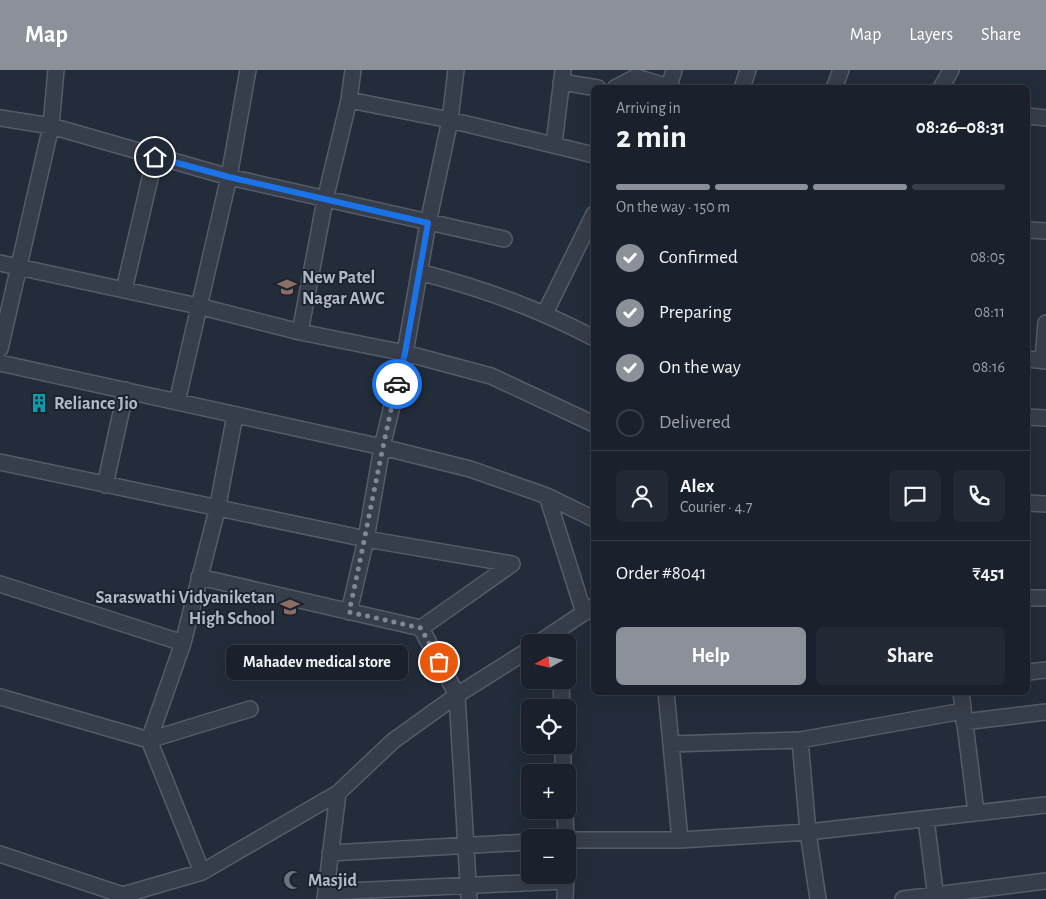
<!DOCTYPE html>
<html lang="en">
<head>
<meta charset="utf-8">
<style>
	body { margin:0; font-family:"Alegreya Sans",sans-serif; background:#232934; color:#f1f3f6; height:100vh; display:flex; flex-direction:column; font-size:19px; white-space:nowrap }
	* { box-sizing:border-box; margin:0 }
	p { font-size:16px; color:#9fa3a9 }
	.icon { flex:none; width:28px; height:28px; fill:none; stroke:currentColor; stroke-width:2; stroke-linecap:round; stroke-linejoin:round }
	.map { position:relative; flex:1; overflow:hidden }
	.details { position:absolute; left:591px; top:15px; width:439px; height:610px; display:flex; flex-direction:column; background:#1a212c; border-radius:8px; box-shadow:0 5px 20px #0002,0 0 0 1px #383e48 }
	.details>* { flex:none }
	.needle { width:32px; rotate:262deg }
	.controls { position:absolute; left:521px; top:564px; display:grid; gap:10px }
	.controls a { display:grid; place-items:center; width:55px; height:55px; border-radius:8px; background:#1a212c; box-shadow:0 5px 20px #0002,0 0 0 1px #383e48; font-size:25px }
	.pin { position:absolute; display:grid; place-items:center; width:42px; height:42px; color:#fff; margin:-21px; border:2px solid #fff; border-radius:50%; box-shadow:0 1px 5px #0007 }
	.courier { position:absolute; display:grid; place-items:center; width:50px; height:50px; margin:-25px; border:4px solid #1a73e8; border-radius:50%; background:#fff; color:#222; box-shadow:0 1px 6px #0007 }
	.bubble { position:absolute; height:35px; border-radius:8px; background:#1a212c; box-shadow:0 5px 20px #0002,0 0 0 1px #383e48; font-size:16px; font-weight:600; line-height:35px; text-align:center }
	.summary em { font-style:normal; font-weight:600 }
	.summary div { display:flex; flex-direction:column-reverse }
	.summary { display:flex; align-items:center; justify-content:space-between; height:85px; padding:0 25px }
	h1 { font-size:32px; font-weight:600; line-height:38px }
	.bar { display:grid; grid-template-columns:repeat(4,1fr); gap:8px 5px; align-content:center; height:60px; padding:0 25px }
	.bar i { height:6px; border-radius:4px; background:#383e48 }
	.bar .on { background:#8c9099 }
	.bar p { grid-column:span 4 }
	.line { display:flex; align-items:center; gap:12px; padding:0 25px; border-top:1px solid #383e48 }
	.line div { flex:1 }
	.round { display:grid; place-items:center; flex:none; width:52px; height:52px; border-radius:8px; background:#232934 }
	ol { padding:0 25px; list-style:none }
	li { display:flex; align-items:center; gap:15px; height:55px }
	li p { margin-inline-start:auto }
	li .icon { padding:5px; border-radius:50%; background:#8c9099; color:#fff; stroke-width:4 }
	li:last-child { color:#9fa3a9 }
	li i { width:28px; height:28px; border:2px solid #383e48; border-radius:50% }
	.cta { display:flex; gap:10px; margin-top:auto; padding:10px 25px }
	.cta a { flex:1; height:58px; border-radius:8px; background:#8c9099; color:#fff; font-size:20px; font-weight:600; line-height:58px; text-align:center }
	.cta a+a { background:#232934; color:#f1f3f6 }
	header { display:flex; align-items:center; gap:30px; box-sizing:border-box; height:70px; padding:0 25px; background:#8c9099; color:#fff }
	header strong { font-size:24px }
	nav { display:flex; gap:28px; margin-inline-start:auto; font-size:18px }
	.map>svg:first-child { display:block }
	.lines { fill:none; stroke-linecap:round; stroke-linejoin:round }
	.minor-casing { stroke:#555c69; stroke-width:18 }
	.minor { stroke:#373e4b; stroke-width:15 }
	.done { stroke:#808895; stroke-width:5; stroke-dasharray:0 9 }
	.route { stroke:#1a73e8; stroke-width:6 }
	.labels { text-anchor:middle; stroke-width:4; stroke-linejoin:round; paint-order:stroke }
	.poi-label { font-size:18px; font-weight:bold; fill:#b2b9c6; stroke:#1c2330; text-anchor:start }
</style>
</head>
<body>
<header>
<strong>Map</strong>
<nav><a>Map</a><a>Layers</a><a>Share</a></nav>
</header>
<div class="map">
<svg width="1046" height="829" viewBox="0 0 1046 829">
	<rect width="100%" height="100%" fill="#232c3a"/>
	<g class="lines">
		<g class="minor-casing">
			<path id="minor" d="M561 12 598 18
				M669 17 674 0
				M615 18 636 7 672 18
				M742 18 748 0
				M834 18 841 0
				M941 18 951 0
				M349 30 450 50 594 85
				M1028 46 1046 48
				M0 48 51 56 229 107 504 169
				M554 74 563 0
				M1028 160 1046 161
				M0 193 198 236 300 262 405 283 491 306 594 354
				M419 202C484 219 534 237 594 268
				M124 220 155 87
				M545 243 594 144
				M300 262 325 130 349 30 353 0
				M0 279 51 56 56 0
				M1028 289 1046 291
				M1043 291 1046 253
				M0 293 382 377 470 399 547 426 594 449
				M177 332 229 107 248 0
				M1028 347 1046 348
				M0 392 366 469 512 494 421 558
				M105 415 126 320
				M547 426 584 543
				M1028 433 1046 434
				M199 507 421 558 457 625 469 829
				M0 514 183 573
				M1028 528H1046
				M349 542 366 469 382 377 405 283 428 153 450 50 456 0
				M540 572 594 536
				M1028 602 1046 600
				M561 610 562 638
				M666 622 671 674
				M961 622 976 742
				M0 627 149 670 250 639
				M964 652 1046 642
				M563 675V702
				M565 740 566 768
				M926 749 936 829
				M568 770H680L808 762 1046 735
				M680 770 671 674 800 670
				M330 783 530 772
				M0 784 123 825 202 802 338 723
				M202 802 149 670 183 573 217 440 235 345
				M326 822 566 811
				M325 829 338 723 393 671 457 625 530 579
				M565 829 566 805
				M818 829 808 762 800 670 963 641
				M903 829 1046 811"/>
		</g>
		<use href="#minor" class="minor"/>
	</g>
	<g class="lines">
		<path class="done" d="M397 314C379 390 366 466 349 542L421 558 439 592"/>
		<path class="route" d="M155 87 229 107 428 153 405 283 397 314"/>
	</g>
	<defs>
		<g id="university-bare" transform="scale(1.5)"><path d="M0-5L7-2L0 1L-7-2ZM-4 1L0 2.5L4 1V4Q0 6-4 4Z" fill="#8d6e63" stroke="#1c2330" stroke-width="2.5" paint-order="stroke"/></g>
		<g id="building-bare" transform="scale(1.5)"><path d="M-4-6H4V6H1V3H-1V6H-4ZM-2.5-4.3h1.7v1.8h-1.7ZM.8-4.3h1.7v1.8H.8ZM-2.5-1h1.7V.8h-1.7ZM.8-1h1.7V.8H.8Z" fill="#0f9aa8" stroke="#1c2330" stroke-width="2.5" paint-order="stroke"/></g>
		<g id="mosque-bare" transform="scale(1.5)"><path d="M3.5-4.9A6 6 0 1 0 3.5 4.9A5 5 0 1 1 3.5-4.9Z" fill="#6b7280" stroke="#1c2330" stroke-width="2.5" paint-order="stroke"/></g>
	</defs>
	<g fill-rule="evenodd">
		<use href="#university-bare" x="287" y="217"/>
		<use href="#building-bare" x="39" y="333"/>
		<use href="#university-bare" x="290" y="537"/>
		<use href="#mosque-bare" x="293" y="810"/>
	</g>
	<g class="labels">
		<g class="poi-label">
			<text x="302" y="213">New Patel<tspan x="302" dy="21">Nagar AWC</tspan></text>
			<text x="54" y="339">Reliance Jio</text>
			<text x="275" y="533" text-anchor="end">Saraswathi Vidyaniketan<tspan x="275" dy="21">High School</tspan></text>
			<text x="308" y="816">Masjid</text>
		</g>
	</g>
</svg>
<div class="controls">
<a><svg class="needle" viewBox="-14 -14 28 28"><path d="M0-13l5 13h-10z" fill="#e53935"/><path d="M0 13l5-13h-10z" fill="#9fa3a9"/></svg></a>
<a><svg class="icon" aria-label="locate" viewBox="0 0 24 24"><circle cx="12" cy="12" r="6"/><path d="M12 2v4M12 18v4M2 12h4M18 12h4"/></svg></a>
<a>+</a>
<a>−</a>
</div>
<div class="pin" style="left:439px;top:592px;background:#ea580c"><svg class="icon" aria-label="bag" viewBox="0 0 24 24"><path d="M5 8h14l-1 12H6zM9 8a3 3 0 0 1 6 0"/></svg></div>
<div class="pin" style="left:155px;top:87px;background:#1f2937"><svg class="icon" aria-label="home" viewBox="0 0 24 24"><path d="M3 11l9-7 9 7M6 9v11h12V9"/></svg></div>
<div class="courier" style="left:397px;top:314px"><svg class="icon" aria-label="car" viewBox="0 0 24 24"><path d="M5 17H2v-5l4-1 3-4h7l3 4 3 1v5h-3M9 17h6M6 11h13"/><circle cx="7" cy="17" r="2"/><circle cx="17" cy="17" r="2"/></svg></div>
<div class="bubble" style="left:226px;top:575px;width:182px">Mahadev medical store</div>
<section class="details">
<div class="summary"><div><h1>2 min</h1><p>Arriving in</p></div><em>08:26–08:31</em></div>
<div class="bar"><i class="on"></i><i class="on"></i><i class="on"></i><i></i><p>On the way · 150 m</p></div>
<ol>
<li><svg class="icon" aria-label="check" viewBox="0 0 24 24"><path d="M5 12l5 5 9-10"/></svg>Confirmed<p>08:05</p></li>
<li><svg class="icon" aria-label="check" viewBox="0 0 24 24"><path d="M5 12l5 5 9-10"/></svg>Preparing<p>08:11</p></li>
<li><svg class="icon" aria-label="check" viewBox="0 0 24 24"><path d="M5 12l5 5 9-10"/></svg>On the way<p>08:16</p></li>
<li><i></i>Delivered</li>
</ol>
<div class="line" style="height:90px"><a class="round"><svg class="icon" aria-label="person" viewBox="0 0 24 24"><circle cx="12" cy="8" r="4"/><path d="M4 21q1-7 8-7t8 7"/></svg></a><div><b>Alex</b><p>Courier · 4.7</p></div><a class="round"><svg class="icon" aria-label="chat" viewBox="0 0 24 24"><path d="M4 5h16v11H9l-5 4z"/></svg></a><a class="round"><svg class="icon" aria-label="phone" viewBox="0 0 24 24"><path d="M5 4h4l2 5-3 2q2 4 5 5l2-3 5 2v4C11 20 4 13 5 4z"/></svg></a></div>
<div class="line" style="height:65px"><div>Order #8041</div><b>₹451</b></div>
<div class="cta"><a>Help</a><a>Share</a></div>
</section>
</div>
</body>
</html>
